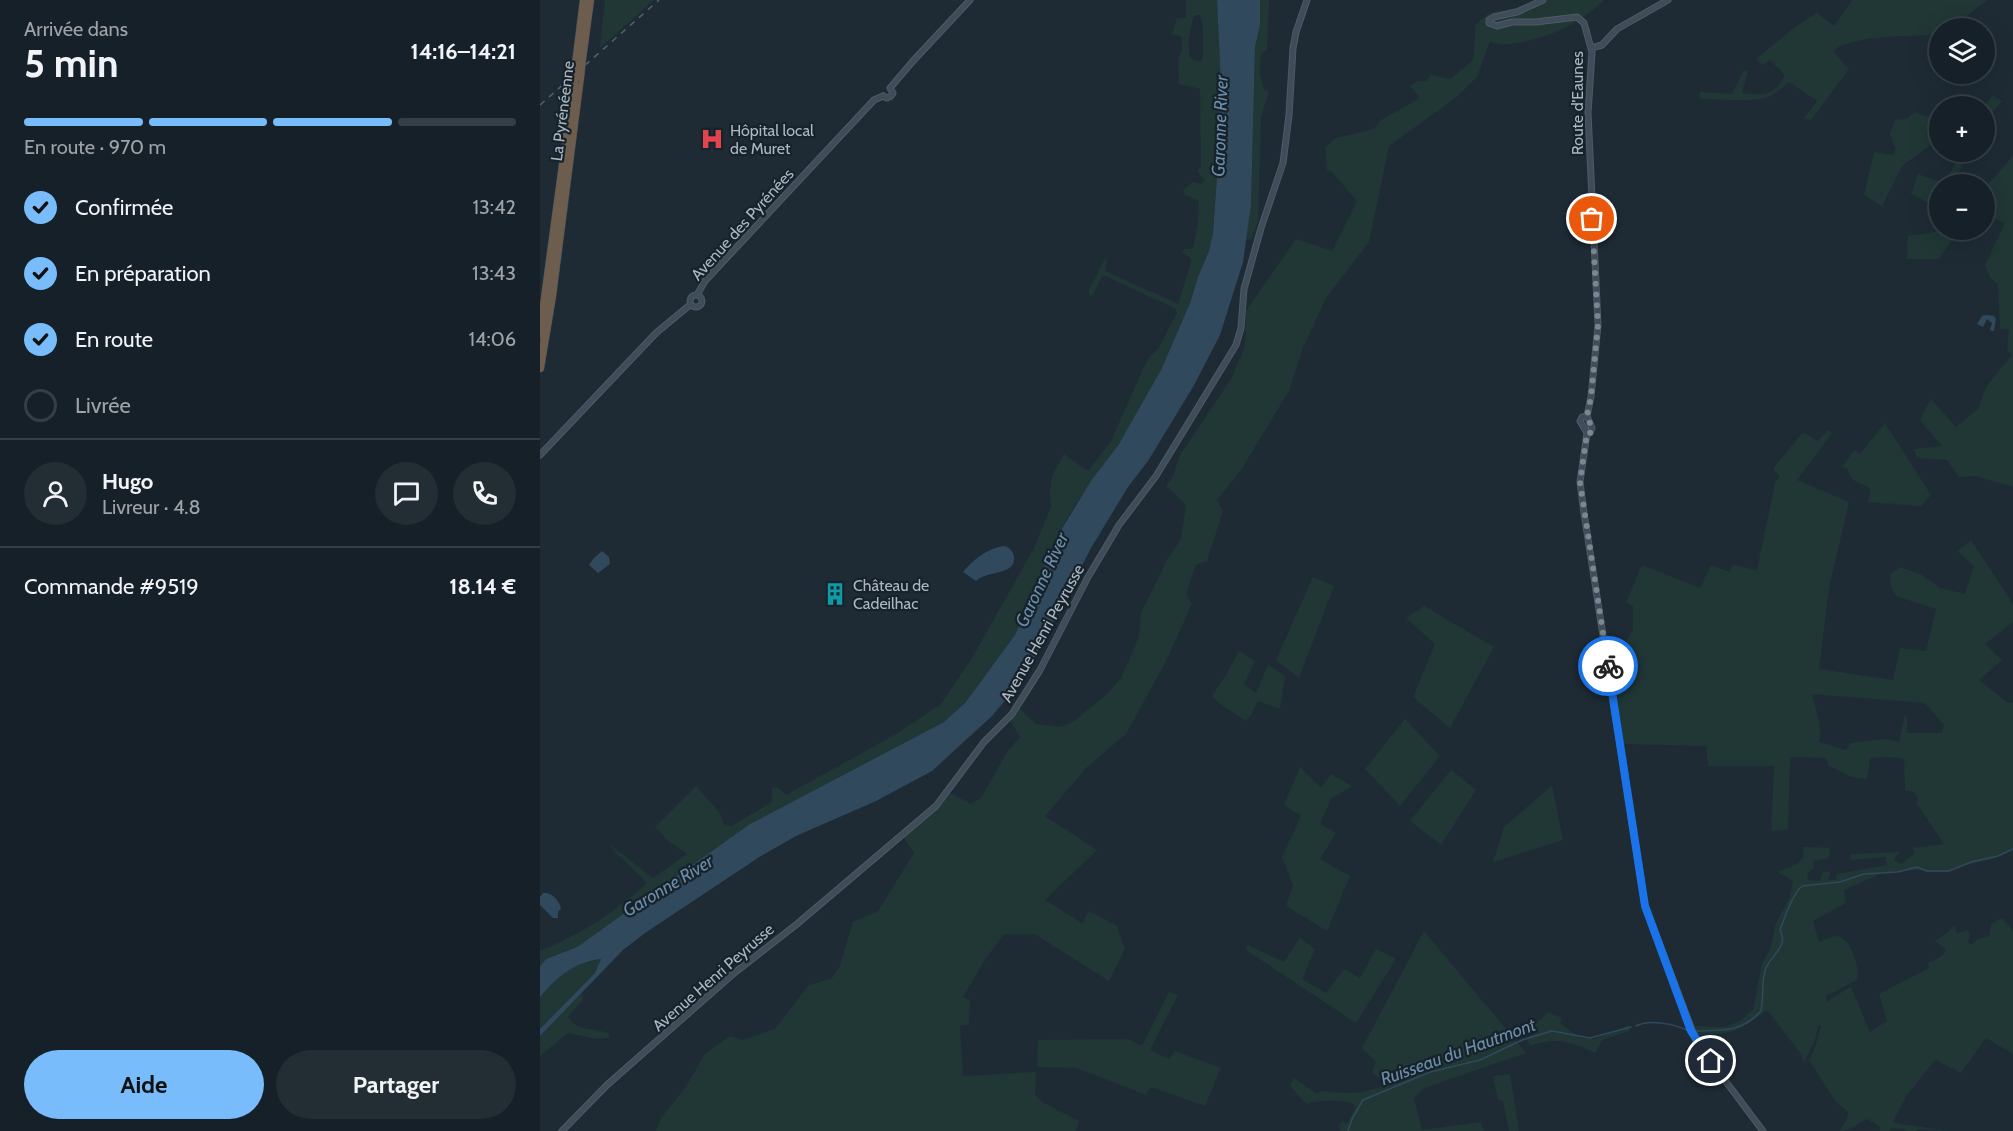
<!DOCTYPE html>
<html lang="fr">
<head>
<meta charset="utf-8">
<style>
	body { margin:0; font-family:Cabin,sans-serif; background:#232d34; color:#f1f3f6; height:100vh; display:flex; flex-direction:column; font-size:22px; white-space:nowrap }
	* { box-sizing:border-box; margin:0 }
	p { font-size:20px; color:#9ea3a8 }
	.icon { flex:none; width:33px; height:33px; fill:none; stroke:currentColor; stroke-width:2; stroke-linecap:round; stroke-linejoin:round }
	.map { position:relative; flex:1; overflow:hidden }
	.panel { display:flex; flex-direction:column; background:#162028; width:540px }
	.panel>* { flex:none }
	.controls { position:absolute; left:1389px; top:18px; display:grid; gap:12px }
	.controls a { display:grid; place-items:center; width:66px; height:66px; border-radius:50%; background:#162028; box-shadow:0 6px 24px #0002,0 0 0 2px #353e45; font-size:30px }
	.pin { position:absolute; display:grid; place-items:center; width:51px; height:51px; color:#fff; margin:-26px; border:3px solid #fff; border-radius:50%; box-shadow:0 2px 6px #0007 }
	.courier { position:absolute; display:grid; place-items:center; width:60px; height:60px; margin:-30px; border:4px solid #1a73e8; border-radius:50%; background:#fff; color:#222; box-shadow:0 2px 8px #0007 }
	.headline em { font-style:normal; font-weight:800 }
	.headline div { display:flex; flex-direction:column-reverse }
	.headline { display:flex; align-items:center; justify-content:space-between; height:102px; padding:0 24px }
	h1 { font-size:39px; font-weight:800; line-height:45px }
	.bar { display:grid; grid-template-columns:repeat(4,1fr); gap:9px 6px; align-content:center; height:72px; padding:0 24px }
	.bar i { height:8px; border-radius:4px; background:#353e45 }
	.bar .active { background:#79bcfb }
	.bar p { grid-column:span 4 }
	.line { display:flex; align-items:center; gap:15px; padding:0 24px; border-top:2px solid #353e45 }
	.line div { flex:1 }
	.round { display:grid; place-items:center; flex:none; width:63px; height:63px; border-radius:32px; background:#232d34 }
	ol { padding:0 24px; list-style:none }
	li { display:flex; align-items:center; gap:18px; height:66px }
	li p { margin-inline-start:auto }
	li .icon { padding:6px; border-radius:50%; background:#79bcfb; color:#111; stroke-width:4 }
	li:last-child { color:#9ea3a8 }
	li i { width:33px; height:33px; border:3px solid #353e45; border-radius:50% }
	.primary-button { display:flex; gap:12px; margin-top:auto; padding:12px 24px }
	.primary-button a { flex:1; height:69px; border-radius:36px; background:#79bcfb; color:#111; font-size:24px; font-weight:800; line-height:69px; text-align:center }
	.primary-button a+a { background:#232d34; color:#f1f3f6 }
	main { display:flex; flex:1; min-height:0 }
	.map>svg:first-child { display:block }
	.green { fill:#203736; fill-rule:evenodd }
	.water { fill:#30495d }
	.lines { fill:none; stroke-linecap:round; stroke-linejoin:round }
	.stream { stroke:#30495d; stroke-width:1.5 }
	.secondary-casing { stroke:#4f5b64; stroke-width:7 }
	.highway-casing { stroke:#3c4850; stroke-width:9 }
	.secondary { stroke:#3f4c59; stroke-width:5 }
	.highway { stroke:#6c5d4e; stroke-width:8 }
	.rail { stroke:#53616e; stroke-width:1.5; stroke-dasharray:6 6; stroke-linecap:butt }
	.highway-bridge-casing { stroke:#3c4850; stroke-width:9; stroke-linecap:butt }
	.highway-bridge { stroke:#6c5d4e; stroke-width:8 }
	.done { stroke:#7a8792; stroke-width:6; stroke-dasharray:0 10.8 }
	.route { stroke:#1a73e8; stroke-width:8 }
	.labels { text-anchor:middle; stroke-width:4.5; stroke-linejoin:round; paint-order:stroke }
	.street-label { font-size:16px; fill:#abb8c4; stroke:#17222a }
	.poi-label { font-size:16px; fill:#abb8c4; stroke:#17222a; text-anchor:start }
	.water-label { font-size:18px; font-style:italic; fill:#6a8da9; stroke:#17222a }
</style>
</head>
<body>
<main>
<section class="panel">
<div class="headline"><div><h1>5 min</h1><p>Arrivée dans</p></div><em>14:16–14:21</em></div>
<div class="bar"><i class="active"></i><i class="active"></i><i class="active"></i><i></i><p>En route · 970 m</p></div>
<ol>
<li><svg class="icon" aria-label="check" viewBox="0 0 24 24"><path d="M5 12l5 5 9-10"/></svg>Confirmée<p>13:42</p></li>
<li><svg class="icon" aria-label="check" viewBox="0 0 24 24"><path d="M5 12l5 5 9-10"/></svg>En préparation<p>13:43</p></li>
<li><svg class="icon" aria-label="check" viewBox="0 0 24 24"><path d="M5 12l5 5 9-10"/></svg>En route<p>14:06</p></li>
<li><i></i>Livrée</li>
</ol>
<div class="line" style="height:108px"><a class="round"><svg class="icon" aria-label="person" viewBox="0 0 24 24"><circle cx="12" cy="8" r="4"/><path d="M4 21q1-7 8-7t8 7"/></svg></a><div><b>Hugo</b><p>Livreur · 4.8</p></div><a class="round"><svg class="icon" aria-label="chat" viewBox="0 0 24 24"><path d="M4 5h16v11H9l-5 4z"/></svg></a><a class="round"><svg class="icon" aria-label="phone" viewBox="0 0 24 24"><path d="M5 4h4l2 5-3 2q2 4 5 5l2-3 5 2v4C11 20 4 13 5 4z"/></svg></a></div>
<div class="line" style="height:78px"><div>Commande #9519</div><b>18.14 €</b></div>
<div class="primary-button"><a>Aide</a><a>Partager</a></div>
</section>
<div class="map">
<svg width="1473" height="1131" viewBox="0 0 1473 1131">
	<rect width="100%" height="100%" fill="#1e2b35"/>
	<path class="green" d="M65 0H114L60 48Z
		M646 0H677L681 86 678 103 680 134 673 233 669 251 658 277 650 303 621 370 600 410 579 444 535 505 518 535 475 635 425 703 404 722 210 824 37 947 6 959 0 965V951C41 934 74 913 107 883L77 854 69 844 113 878 147 854 127 840 115 827 156 786 180 813 184 824 191 826 232 802V788L237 787 246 795 356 734 401 704 432 658 494 548 511 507 510 492 512 476 524 454 546 470H549L571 441 603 369 610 356 618 349 637 313 636 309 565 276H562L552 296 549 295V290L564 260 567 259 565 271 638 304 650 266 651 259 642 252 644 249H653L658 222 659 201 645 195 643 190 653 182 661 184 665 180 657 171 661 166 660 89 639 84 638 60 642 49V37L632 34 637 18H646ZM656 15H660L663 28V59L660 62 650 58 648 43 653 18Z
		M720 0H729L727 49 721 54 720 74 724 90 729 92 721 117 718 221 711 239H706L711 205 715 47 720 25Z
		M997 0H1064C1038 24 1016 35 982 42 969 44 961 47 950 41L937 77 918 96 849 146 829 242 786 298 763 348 749 391 701 470 677 500 683 511 667 561 656 565 646 594 652 604 625 663 586 734 546 768 505 816 557 850 505 900 542 923 549 911 577 926 585 949 569 981 495 934H464L446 958 423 997 430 1000 429 1025 420 1026 423 1076 496 1072 495 1095 504 1103 539 1121 536 1131H116L121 1118 145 1088 165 1054 190 1036 203 1040 235 1029 268 986 292 978 299 968 313 922 338 911 374 853 363 836 410 793 431 804 441 798 467 752 480 737 469 719 479 708 496 724 520 727 534 721 565 696 581 678 599 637 601 613 628 558 641 539 646 505 626 486 633 476 640 455 691 379 705 346 706 311 756 239 792 251 817 201 793 173 787 170 785 148 796 138 834 129 841 120 877 100 879 97 870 86 878 81H886L891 75 910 79 933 60 936 24 949 13 986 6Z
		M1312 0H1448L1426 16 1435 28H1422L1419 25 1411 28H1400L1399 33 1396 35C1371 36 1310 35 1293 51L1309 69 1271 120 1264 118 1277 101 1249 82C1242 88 1235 95 1225 98 1206 102 1178 100 1159 98L1160 92 1192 94 1204 70 1208 71 1202 93C1224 96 1234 96 1245 75L1230 60 1222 65 1216 59 1255 27 1277 13 1294 26Z
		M1453 95 1462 101 1445 121 1444 106Z
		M1375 112 1399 121V139L1363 165 1342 206 1324 195 1334 152 1353 155 1356 149 1350 134 1355 120 1367 119Z
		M1423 152 1428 154 1413 184H1400L1399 201 1396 198 1393 203 1387 202 1371 194 1378 174 1403 183Z
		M1473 156V487L1436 476 1419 477 1407 460 1377 458 1374 449 1402 446 1380 420 1391 399 1416 427 1438 409 1446 387 1472 355 1467 349 1469 330 1460 329 1458 285 1450 277 1445 265 1465 223 1445 215 1444 189Z
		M1408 230 1418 231 1399 259H1367L1368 236Z
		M1345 423 1391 495 1381 506 1328 502 1330 492 1329 487C1319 483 1309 481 1308 469L1302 467 1314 450 1320 454Z
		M1289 430 1292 433 1257 480 1309 502 1289 588 1279 669 1353 680 1360 648 1386 651 1396 609 1356 596 1351 587 1350 574 1360 567 1382 575 1400 588 1425 594 1434 566 1417 551 1431 540 1473 604V622L1445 644 1462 660 1439 680 1467 702 1473 703V850L1453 859 1414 868 1408 872H1389L1376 870 1340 874 1304 890 1306 903 1273 921 1279 942C1284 940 1292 936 1297 936 1310 936 1321 971 1317 980L1286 996 1287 1002 1290 999 1311 987 1330 1032 1347 1021 1339 994 1389 968 1388 963C1394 960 1404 957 1406 949L1395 941 1408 932 1414 925 1417 933 1428 930 1430 935 1428 942 1431 945 1438 939 1449 936 1451 924 1462 918 1473 931V1054L1446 1038 1421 1073 1395 1060 1367 1095 1353 1121 1355 1123 1408 1131 1378 1129 1376 1131H1367L1365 1129 1352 1128 1349 1131H1340L1339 1126 1327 1119C1317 1123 1311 1131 1300 1131L1307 1119 1308 1112 1296 1102 1269 1060 1275 1048 1281 1025 1278 1026 1275 1040 1264 1063 1261 1054 1227 1010C1196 1033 1195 1033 1157 1035L1155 1026 1185 1027 1200 1021 1213 1010 1222 964 1231 947 1236 923 1250 897 1253 881 1237 872 1257 864 1264 856 1263 847 1290 848 1289 858 1273 861 1274 868 1267 873 1268 880 1280 881 1283 871 1290 872 1288 880H1296L1297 874 1347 865 1345 857 1311 860V854L1361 852 1356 856 1354 860 1361 864 1375 853 1372 848 1404 844 1377 804 1378 798 1374 792 1365 790 1364 759 1349 757 1330 758 1327 779 1312 777 1289 766 1286 758 1250 757 1248 829 1231 831 1234 766H1168L1166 746 1084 744 1071 664 1093 630V606L1086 602 1102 565 1160 588 1171 565 1190 572 1193 565 1217 570 1235 483 1240 476 1233 469 1263 432 1277 441ZM1272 694 1385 703 1404 725 1402 733H1367V718L1365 715 1359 742 1346 739 1310 743 1306 750 1279 742C1283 727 1275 709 1272 694Z
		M773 577 794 586 759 678 736 660Z
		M884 606 954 647 910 728 873 697 895 644 866 618Z
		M699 651 715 661 704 684 716 693 728 665 745 676 740 709 718 701 711 715 706 721 679 703 672 696 686 675Z
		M865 719 900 756 860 806 825 769Z
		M760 767 781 788 791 774 812 786 791 799 780 824 796 833 780 859 810 876 787 931 746 906 753 885 742 857 761 816 744 805Z
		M911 770 936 790 901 845 870 821Z
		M1012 785 1023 840 953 862 964 827Z
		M884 931 986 1053 884 1088 874 1098 882 1130 941 1122 944 1131H800L799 1125 803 1121 807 1124 816 1106C807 1099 778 1100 767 1104 760 1099 757 1092 750 1086L754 1078 777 1094 780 1091C807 1094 823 1095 848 1084L832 1073 836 1062 822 1048Z
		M760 938 775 949 762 979 786 993 804 969 820 978 836 949 856 959 816 1023 706 950 708 945 744 962Z
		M62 959 55 973 0 1029V997L14 980 26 971 41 963Z
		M629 992 638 995 610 1050 629 1059 635 1051 681 1068 665 1106 611 1087 606 1095 537 1068 497 1067 498 1040 587 1039 602 1046Z
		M41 993 43 1000 28 1017C38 1033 56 1027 70 1034L68 1038 57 1039 28 1033 0 1056V1036Z
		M1008 1012 1022 1018 1020 1023 1040 1038 1055 1039 1089 1025 1090 1031 1062 1040 1055 1053C1028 1041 1018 1037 989 1046L987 1038 998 1032 995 1025Z
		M970 1074 979 1131H969L963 1101 958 1100 953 1076Z"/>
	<path class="water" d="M677 0H720V25L715 47 711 205 703 262 680 335 653 387 608 461 588 487 551 548 493 661 472 692 452 716 392 771 336 801 256 836 221 856 105 933 83 950 0 1036V1029L55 973 61 959C34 962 17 977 0 997V966L6 959 37 947 210 824 404 722 425 703 475 635 518 535 551 481 579 444 621 370 650 303 658 277 669 251 673 233 680 134V125L678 121 681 86Z
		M1446 315 1454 316 1456 319 1454 331 1450 330 1452 323 1447 319 1443 327 1437 324 1442 316Z
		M465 546C470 548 473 551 474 557 476 576 447 570 436 581L423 572C433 560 449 547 465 546Z
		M62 551 69 557 70 564 58 573 49 565 54 558Z
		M3 893C12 892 19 900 21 908L18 912V918H13L0 905V897Z"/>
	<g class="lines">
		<path class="stream" d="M1096 1026C1110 1019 1133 1024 1147 1030
			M1155 1031C1182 1030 1201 1033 1221 1011 1224 997 1221 980 1226 968 1232 954 1249 946 1240 930 1245 917 1252 895 1262 886L1300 882 1324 874 1358 872 1377 867 1387 871H1409L1431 862 1458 856 1473 849
			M808 1131 812 1119 823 1100 890 1072 940 1060 982 1040 1012 1031 1050 1038 1091 1027"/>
		<g class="secondary-casing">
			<path id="secondary" d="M1003 0 977 12 954 17 949 20V23L957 26 972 22H996L1037 17 1044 23 1052 52 1048 113 1058 325 1051 397 1047 416 1052 428 1050 433H1047
				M1051 48 1062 45 1077 29 1128 0
				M350 88 373 61 430 0
				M343 96 347 98 351 96 353 93 350 88
				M150 301a6 6 0 1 1 12 0a6 6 0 1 1-12 0Z
				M157 295 165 281 334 100 343 96
				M1047 416 1042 417 1040 421 1047 433 1040 482 1044 513 1105 906 1157 1043 1223 1131
				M0 455 116 333 151 304
				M22 1131 67 1085 193 974 257 924 396 806 444 742 472 714 500 670 548 577 579 525 616 476 696 345 701 328 704 289 721 228 743 163 749 115 753 48 756 32 767 0"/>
		</g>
		<g class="highway-casing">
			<path id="highway" d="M42 59 50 0
				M36 64 44 0
				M0 335 34 83
				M0 368 12 296 40 77"/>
		</g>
		<use href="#secondary" class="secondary"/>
		<use href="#highway" class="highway"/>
		<path class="rail" d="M0 105 119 0"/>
		<g class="highway-bridge-casing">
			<path id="highway-bridge" d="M40 77 42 59
				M34 83 36 64"/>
		</g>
		<use href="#highway-bridge" class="highway-bridge"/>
	</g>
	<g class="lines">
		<path class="done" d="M1052 219 1058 325 1051 397 1047 416 1052 428 1050 433H1047L1040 482 1068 666"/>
		<path class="route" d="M1068 666 1105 906 1151 1031 1171 1061"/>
	</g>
	<defs>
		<g id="hospital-bare" transform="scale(1.8)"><path d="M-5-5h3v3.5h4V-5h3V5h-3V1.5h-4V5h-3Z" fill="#e0444e" stroke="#17222a" stroke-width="2.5" paint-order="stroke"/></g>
		<g id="building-bare" transform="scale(1.8)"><path d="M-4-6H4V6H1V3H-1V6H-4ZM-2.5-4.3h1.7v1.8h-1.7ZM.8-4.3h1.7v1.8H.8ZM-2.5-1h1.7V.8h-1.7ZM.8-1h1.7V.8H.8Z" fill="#0f9aa8" stroke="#17222a" stroke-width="2.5" paint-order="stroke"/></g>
	</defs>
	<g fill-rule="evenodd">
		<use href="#hospital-bare" x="172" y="139"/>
		<use href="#building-bare" x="295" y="594"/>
	</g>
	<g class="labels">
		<g class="street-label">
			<text transform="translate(1037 103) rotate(-90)" y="6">Route d'Eaunes</text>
			<text transform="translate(22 111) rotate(-83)" y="6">La Pyrénéenne</text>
			<text transform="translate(202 224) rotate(-48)" y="6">Avenue des Pyrénées</text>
			<text transform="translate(502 633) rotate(-61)" y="6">Avenue Henri Peyrusse</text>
			<text transform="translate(173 977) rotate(-41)" y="6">Avenue Henri Peyrusse</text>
		</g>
		<g class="poi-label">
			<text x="190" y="136">Hôpital local<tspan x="190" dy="18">de Muret</tspan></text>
			<text x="313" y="591">Château de<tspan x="313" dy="18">Cadeilhac</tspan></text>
		</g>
		<g class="water-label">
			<text transform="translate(680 126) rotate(-88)" y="6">Garonne River</text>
			<text transform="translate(502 580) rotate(-65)" y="6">Garonne River</text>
			<text transform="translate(128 886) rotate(-31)" y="6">Garonne River</text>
			<text transform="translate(918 1052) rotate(-20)" y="6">Ruisseau du Hautmont</text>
		</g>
	</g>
</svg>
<div class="controls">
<a><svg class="icon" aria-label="layers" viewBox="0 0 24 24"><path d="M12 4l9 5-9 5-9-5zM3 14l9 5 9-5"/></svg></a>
<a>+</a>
<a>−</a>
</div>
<div class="pin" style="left:1052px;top:219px;background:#ea580c"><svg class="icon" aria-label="bag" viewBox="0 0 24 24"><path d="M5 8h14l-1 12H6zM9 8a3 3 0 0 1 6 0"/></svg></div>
<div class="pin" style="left:1171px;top:1061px;background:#1f2937"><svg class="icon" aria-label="home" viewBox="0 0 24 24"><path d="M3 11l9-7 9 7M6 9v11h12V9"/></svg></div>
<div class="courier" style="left:1068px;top:666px"><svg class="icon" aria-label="bike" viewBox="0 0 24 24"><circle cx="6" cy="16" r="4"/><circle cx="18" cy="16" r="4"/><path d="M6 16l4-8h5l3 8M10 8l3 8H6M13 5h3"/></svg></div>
</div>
</main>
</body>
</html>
